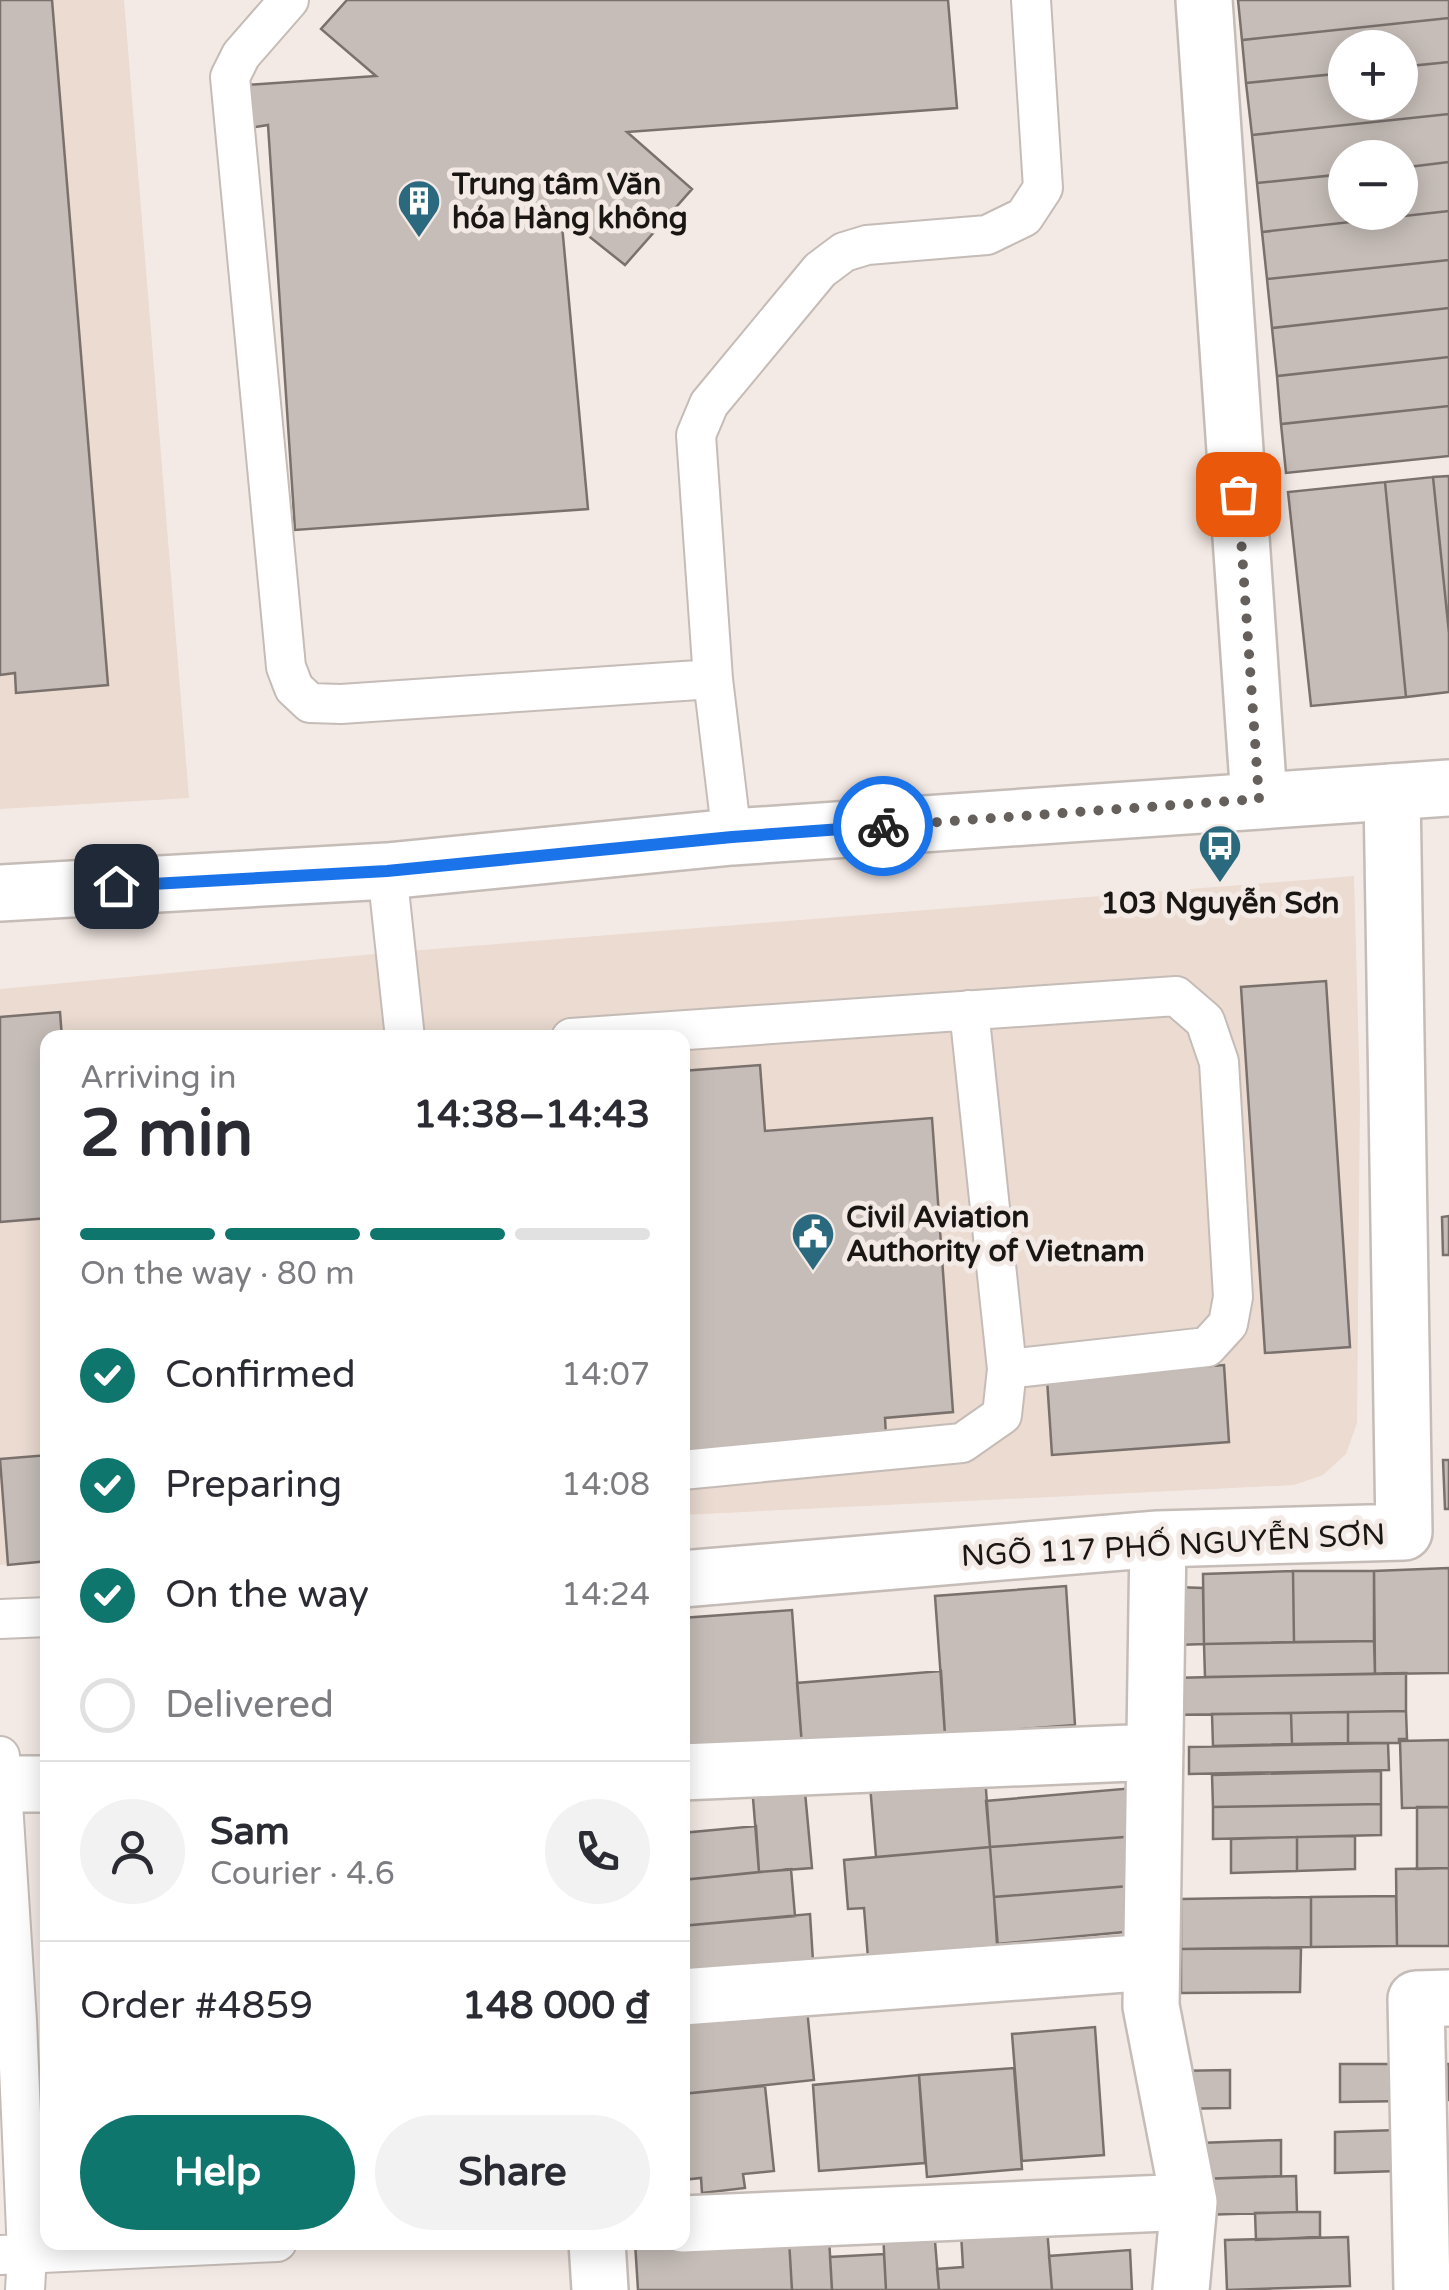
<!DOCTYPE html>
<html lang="en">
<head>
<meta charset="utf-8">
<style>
	body { margin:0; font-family:"Varela Round",sans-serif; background:#f2f2f3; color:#2b2b33; height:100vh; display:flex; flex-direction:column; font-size:38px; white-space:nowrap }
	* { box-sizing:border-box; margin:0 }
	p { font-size:32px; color:#7c7c81 }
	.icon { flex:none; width:55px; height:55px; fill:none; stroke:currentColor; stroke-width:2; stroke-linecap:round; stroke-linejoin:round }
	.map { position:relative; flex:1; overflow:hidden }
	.details { position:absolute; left:40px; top:1030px; width:650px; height:1220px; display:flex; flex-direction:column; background:#fff; border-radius:20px; box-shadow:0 5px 25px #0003 }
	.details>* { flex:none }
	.buttons { position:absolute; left:1328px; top:30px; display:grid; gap:20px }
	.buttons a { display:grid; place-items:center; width:90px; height:90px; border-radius:50%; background:#fff; box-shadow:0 5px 25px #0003; font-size:50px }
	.pin { position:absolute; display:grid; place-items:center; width:85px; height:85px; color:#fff; margin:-42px; border-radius:20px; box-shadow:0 5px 15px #0006 }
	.courier { position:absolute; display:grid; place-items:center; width:100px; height:100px; margin:-50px; border:8px solid #1a73e8; border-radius:50%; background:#fff; color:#222; box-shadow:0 2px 12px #0007 }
	.headline em { font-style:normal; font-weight:800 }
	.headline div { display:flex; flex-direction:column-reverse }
	.headline { display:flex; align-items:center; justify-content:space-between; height:170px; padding:0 40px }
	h1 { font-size:65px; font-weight:800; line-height:75px }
	.bar { display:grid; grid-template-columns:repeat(4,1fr); gap:15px 10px; align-content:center; height:120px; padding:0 40px }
	.bar i { height:12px; border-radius:8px; background:#e1e1e2 }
	.bar .on { background:#0f766e }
	.bar p { grid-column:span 4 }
	.line { display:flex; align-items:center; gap:25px; padding:0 40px; border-top:2px solid #e1e1e2 }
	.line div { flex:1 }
	.round { display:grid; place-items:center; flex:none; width:105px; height:105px; border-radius:52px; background:#f2f2f3 }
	ol { padding:0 40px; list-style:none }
	li { display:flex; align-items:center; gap:30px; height:110px }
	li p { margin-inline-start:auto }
	li .icon { padding:10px; border-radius:50%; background:#0f766e; color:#fff; stroke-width:4 }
	li:last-child { color:#7c7c81 }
	li i { width:55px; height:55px; border:5px solid #e1e1e2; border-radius:50% }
	.primary-button { display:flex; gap:20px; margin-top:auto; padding:20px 40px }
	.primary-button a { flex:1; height:115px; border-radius:60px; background:#0f766e; color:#fff; font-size:40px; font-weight:800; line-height:115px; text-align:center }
	.primary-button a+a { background:#f2f2f3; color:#2b2b33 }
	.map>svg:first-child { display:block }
	.built { fill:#ebdbd1 }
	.building { fill:#c6bdb8; stroke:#7a716d; stroke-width:2.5 }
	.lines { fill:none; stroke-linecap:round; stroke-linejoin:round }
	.service-casing { stroke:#c5bcb7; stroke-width:42 }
	.minor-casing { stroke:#c5bcb7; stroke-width:60 }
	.tertiary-casing { stroke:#c5bcb7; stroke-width:60 }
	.service { stroke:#fff; stroke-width:38 }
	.minor { stroke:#fff; stroke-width:55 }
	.tertiary { stroke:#fff; stroke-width:55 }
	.done { stroke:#66605d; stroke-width:10; stroke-dasharray:0 18 }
	.route { stroke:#1a73e8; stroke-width:12 }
	.labels { text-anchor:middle; stroke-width:10; stroke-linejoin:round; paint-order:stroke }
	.poi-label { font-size:30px; font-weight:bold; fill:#191614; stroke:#f4eae5; text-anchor:start }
	.street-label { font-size:30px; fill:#191614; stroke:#f4eae5 }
</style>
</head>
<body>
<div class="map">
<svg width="1449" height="2290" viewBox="0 0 1449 2290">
	<rect width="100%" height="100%" fill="#f4eae5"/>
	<path class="built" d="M0 0H124L189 798 0 809Z
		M1354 876 1360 1096 1357 1423 1346 1454 1323 1475 1294 1485 683 1515 682 1038H48L47 1561 0 1565V989L396 952Z"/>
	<path class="building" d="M0 0H52L108 685 16 693 15 673 0 675Z
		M347 0H948L957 108 627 132 692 189 625 265 561 214 588 509 295 530 268 125 250 128 246 85 376 76 321 29Z
		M1238 0H1449V18L1242 40Z
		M1449 18V62L1400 67V48H1345V73L1246 83 1242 40Z
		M1449 62V114L1252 135 1246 83 1345 73V102H1400V67Z
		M1449 114V162L1400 168V158H1345V174L1257 183 1252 135Z
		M1449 162V211L1262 232 1257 183 1345 174V212H1400V168Z
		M1449 211V260L1267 279 1262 232Z
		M1449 260V308L1272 328 1267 279Z
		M1449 308V357L1277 376 1272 328Z
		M1449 357V406L1281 424 1277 376Z
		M1449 406V456L1286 473 1281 424Z
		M1449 476V633L1433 477Z
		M1433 477 1449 633V692L1406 697 1385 482Z
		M1385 482 1406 697 1311 706 1288 492Z
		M1326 981 1350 1347 1265 1353 1241 987Z
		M60 1012 62 1038H48V1218L0 1222V1017Z
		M760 1065 765 1131 932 1118 953 1412 885 1418 886 1436 682 1453V1071Z
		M1449 1216V1255H1443L1442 1217Z
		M1224 1365 1229 1442 1052 1455 1047 1379Z
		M48 1455V1561L8 1565 0 1459Z
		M1443 1460H1449V1509H1445Z
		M1449 1568V1673L1375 1674 1374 1571Z
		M1293 1571 1294 1642 1204 1644 1203 1574Z
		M1293 1571H1374V1641L1294 1642Z
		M1066 1586 1075 1725 945 1735 935 1596Z
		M1176 1587 1203 1588 1204 1644 1177 1645Z
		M792 1610 802 1746 682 1756V1618Z
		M1374 1641 1375 1674 1205 1677 1204 1644Z
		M941 1671 945 1735 802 1746 797 1683Z
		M1406 1673V1711L1170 1715 1169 1678Z
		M1406 1711 1407 1739H1399V1743H1348V1712Z
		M1348 1712V1743L1292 1744 1291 1713Z
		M1291 1713 1292 1744 1213 1746 1212 1714Z
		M1449 1740V1807L1402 1808 1400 1741Z
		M1388 1743 1389 1770 1189 1774V1747Z
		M803 1770 812 1868 759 1872 751 1774Z
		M1381 1771V1804L1213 1807 1212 1775Z
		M985 1775 990 1847 876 1857 870 1785Z
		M1134 1788 1138 1836 990 1847 986 1801Z
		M1381 1804V1835L1213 1839V1807Z
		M1417 1807H1449V1868L1417 1869Z
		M756 1826 759 1872 682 1880V1833Z
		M1138 1836 1141 1885 994 1897 990 1847Z
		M1355 1836V1869L1297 1871V1837Z
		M1297 1837V1871L1231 1873V1839Z
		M990 1847 998 1948 868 1958 864 1908 848 1909 844 1860Z
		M1449 1868V1946H1397L1396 1869Z
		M791 1869 795 1916 682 1926V1880Z
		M1141 1885 1145 1930 997 1944 994 1897Z
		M1396 1896 1397 1946 1311 1947V1897Z
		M1311 1897V1947L1181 1949V1899Z
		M810 1914 813 1961 682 1973V1926Z
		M1301 1948 1300 1992 1181 1993V1949Z
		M805 1988 814 2080 682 2094V2002Z
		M1095 2027 1104 2155 1022 2161 1012 2034Z
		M1340 2064H1406V2101L1340 2102Z
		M1446 2064H1449V2100H1446Z
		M1014 2068 1022 2169 927 2177 919 2075Z
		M1230 2070V2108L1174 2109V2071Z
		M919 2075 925 2163 819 2171 813 2085Z
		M765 2086 774 2171 743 2174 745 2188 702 2193 701 2178 682 2180V2094Z
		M1398 2130V2171L1335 2173V2132Z
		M1281 2140V2176L1200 2179 1199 2143Z
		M1296 2176 1297 2212 1201 2215 1200 2179Z
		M1297 2212H1320V2237L1256 2240 1255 2213Z
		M828 2220 832 2290H792L788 2223Z
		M788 2223 792 2290H638L635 2242H682Z
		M1047 2228 1052 2290H939L937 2269 963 2267 961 2233Z
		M934 2229 939 2290H886L883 2232Z
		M1348 2237 1350 2286 1227 2290 1225 2240Z
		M1130 2250 1132 2290H1052L1049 2256Z
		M884 2254 886 2290H832L830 2257Z"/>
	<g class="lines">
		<g class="service-casing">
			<path id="service" d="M289 0 241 55 230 77 286 667 294 688 310 703 341 704 713 679
				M732 837 713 679 696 435 709 404 820 270 844 252 867 245 987 235 1024 217 1043 188 1031 0
				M387 871 405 1038
				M571 1038 1176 996 1205 1021 1219 1062 1233 1297 1228 1324 1207 1347 1007 1369
				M682 1470 962 1443 1002 1415 1007 1369 969 1010
				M0 1619 48 1617
				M0 1756 17 2021 27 2254 25 2290
				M0 2255 277 2242"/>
		</g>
		<g class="minor-casing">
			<path id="minor" d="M1204 0 1259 799
				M1158 1539 1151 2006 1189 2202 1181 2290
				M682 1579 1158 1539 1404 1532 1392 792
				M682 1772 1155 1752
				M2 1784H48
				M682 1997 1151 1962
				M682 2224 1189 2202
				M597 2242 600 2290
				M1422 2290 1416 1999 1449 1998"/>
		</g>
		<g class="tertiary-casing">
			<path id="tertiary" d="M0 893 387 871 732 837 1449 788"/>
		</g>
		<use href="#service" class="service"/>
		<use href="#minor" class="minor"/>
		<use href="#tertiary" class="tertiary"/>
	</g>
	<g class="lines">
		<path class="done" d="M883 826 1259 799 1238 494"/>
		<path class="route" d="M116 886 387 871 732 837 883 826"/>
	</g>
	<defs>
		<g id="building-pin" transform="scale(2.25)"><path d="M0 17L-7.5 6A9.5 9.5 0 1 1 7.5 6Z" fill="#2b697f" stroke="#f4eae5"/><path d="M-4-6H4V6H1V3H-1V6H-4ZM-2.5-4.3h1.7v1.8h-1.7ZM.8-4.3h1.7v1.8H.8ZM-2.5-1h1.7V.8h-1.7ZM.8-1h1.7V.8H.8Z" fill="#fff"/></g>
		<g id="bus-pin" transform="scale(2.25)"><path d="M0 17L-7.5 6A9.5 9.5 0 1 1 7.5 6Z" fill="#2b697f" stroke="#f4eae5"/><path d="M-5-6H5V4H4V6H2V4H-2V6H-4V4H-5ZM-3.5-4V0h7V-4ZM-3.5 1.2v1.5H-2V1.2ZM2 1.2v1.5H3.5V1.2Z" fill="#fff"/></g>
		<g id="civic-pin" transform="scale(2.25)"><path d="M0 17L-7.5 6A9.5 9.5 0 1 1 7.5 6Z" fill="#2b697f" stroke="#f4eae5"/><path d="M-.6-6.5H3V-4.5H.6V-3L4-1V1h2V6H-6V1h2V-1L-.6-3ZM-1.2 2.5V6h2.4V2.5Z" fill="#fff"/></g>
	</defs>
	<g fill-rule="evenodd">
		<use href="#building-pin" x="419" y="201"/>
		<use href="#bus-pin" x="1220" y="846"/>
		<use href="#civic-pin" x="813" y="1234"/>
	</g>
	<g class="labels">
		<g class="poi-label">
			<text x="452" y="194">Trung tâm Văn<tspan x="452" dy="34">hóa Hàng không</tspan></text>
			<text x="1220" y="913" text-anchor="middle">103 Nguyễn Sơn</text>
			<text x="846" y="1227">Civil Aviation<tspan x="846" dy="34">Authority of Vietnam</tspan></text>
		</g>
		<g class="street-label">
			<text transform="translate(1173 1545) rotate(-3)" y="10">NGÕ 117 PHỐ NGUYỄN SƠN</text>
		</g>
	</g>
</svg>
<div class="buttons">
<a>+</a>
<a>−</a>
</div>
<div class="pin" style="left:1238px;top:494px;background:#ea580c"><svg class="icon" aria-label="bag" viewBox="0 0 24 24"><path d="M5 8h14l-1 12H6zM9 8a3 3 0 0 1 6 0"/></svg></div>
<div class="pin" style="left:116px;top:886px;background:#1f2937"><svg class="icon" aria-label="home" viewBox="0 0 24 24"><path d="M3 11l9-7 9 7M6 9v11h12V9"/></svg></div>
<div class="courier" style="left:883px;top:826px"><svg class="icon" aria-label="bike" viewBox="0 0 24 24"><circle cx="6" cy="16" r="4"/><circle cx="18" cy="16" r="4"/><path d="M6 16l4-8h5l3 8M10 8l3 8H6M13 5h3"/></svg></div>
<section class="details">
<div class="headline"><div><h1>2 min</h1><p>Arriving in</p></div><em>14:38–14:43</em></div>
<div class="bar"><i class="on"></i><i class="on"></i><i class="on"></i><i></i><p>On the way · 80 m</p></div>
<ol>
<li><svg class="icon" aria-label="check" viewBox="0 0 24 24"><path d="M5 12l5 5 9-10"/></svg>Confirmed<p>14:07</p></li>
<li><svg class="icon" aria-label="check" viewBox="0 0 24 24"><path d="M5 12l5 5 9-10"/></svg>Preparing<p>14:08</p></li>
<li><svg class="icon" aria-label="check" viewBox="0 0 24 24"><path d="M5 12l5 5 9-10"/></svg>On the way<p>14:24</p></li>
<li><i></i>Delivered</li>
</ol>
<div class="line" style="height:180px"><a class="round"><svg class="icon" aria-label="person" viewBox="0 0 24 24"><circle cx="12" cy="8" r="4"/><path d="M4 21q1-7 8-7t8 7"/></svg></a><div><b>Sam</b><p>Courier · 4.6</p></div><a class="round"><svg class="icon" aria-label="phone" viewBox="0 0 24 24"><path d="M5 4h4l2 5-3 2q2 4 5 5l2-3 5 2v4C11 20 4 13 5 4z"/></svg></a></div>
<div class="line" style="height:130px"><div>Order #4859</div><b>148 000 ₫</b></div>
<div class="primary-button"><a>Help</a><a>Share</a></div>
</section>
</div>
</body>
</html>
